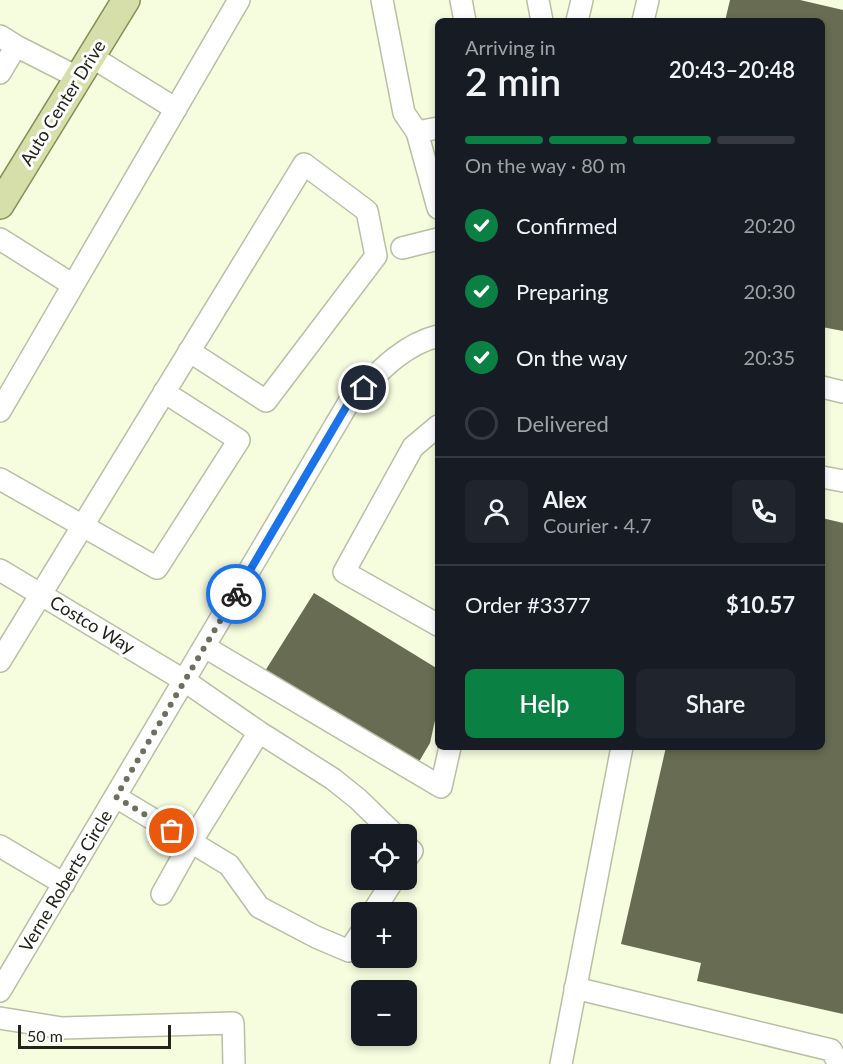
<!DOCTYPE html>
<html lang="en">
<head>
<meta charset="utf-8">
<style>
	body { margin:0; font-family:Lato,sans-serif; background:#20242c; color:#f1f3f6; height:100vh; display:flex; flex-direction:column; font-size:22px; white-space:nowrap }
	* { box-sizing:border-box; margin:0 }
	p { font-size:20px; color:#9ea1a6 }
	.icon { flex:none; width:33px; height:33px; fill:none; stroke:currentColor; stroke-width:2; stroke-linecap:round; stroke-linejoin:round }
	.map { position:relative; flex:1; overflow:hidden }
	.details { position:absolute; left:435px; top:18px; width:390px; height:732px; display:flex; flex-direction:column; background:#171b24; border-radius:9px; box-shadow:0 3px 9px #0003 }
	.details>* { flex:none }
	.fabs { position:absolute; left:351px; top:824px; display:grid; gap:12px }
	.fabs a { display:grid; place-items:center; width:66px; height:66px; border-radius:9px; background:#171b24; box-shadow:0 3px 9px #0003; font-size:30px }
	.scale { position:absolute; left:18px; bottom:15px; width:153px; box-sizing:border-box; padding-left:6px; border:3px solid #222419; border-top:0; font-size:16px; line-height:21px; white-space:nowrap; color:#222419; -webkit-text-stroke:4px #fff; paint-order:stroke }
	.pin { position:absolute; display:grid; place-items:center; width:51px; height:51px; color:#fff; margin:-26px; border:3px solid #fff; border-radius:50%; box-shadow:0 2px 6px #0007 }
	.courier { position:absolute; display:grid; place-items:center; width:60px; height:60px; margin:-30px; border:4px solid #1a73e8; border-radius:50%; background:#fff; color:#222; box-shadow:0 2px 8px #0007 }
	.overview em { font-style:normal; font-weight:600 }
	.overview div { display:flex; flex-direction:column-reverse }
	.overview { display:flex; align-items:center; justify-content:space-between; height:102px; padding:0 30px }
	h1 { font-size:39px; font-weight:600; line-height:45px }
	.bar { display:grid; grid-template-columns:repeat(4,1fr); gap:9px 6px; align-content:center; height:72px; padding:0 30px }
	.bar i { height:8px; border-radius:4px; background:#363941 }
	.bar .selected { background:#0b8043 }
	.bar p { grid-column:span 4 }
	.line { display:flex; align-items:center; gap:15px; padding:0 30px; border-top:2px solid #363941 }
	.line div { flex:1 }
	.round { display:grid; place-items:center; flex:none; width:63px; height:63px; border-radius:9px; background:#20242c }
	ol { padding:0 30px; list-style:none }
	li { display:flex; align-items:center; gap:18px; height:66px }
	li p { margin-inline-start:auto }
	li .icon { padding:6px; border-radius:50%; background:#0b8043; color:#fff; stroke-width:4 }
	li:last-child { color:#9ea1a6 }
	li i { width:33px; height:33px; border:3px solid #363941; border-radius:50% }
	.primary-button { display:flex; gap:12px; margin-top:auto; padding:12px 30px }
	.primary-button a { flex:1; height:69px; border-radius:9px; background:#0b8043; color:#fff; font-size:24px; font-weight:600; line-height:69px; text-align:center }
	.primary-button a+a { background:#20242c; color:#f1f3f6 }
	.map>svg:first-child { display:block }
	.building { fill:#676c52 }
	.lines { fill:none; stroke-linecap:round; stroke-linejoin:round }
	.minor-casing { stroke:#b9bfa3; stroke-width:24 }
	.major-casing { stroke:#858f53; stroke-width:30 }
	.minor { stroke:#fff; stroke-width:21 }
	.major { stroke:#d6deaa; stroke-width:27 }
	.done { stroke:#6c705e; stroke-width:6; stroke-dasharray:0 10.8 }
	.route { stroke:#1a73e8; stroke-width:8 }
	.labels { text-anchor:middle; stroke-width:6; stroke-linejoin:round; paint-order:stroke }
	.street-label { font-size:18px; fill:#222419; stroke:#fff }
</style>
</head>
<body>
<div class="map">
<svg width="843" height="1064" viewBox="0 0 843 1064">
	<rect width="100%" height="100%" fill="#f6fcde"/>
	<path class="building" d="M730 0H800L843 10V331L822 327V21H725Z
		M822 518 843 523V1014L697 981 701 963 621 944 666 747H822Z
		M314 593 438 669V707L430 743 417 765 265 671Z"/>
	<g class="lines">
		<g class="minor-casing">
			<path id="minor" d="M382 0 404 113 417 132 438 208
				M461 0 465 21
				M538 0 542 21
				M577 21 582 0
				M643 21 648 0
				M0 36 16 46 79 78
				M92 57 176 109
				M0 73 16 46
				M417 132 438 128
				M0 239 73 285
				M402 248 438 239
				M822 387 843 392
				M0 411 239 0
				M438 426 413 447 344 572 438 625
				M822 477 843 481
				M0 479 157 568 239 440 164 392
				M0 570 185 681 259 732 191 842 116 797
				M205 647 441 787 450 747
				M0 661 304 164 367 211 376 256 266 401 189 351
				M259 732 333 779 358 799 394 834
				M0 846 64 884
				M406 846 412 851 406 859
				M162 894 191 842 229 865 259 907 316 937 349 951 362 931
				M373 912 394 879
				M575 988 831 1050 839 1064
				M0 991 349 402C375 376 401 345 438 336
				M0 1018 62 1028 233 1023 234 1064
				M561 1064 622 747"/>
		</g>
		<g class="major-casing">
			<path id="major" d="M0 205 126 0"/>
		</g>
		<use href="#minor" class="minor"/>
		<use href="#major" class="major"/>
	</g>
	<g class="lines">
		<path class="done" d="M172 831 116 797 236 594"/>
		<path class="route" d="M236 594 349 402 364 388"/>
	</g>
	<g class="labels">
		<g class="street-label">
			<text transform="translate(63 103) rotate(-58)" y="6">Auto Center Drive</text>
			<text transform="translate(92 625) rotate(31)" y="6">Costco Way</text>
			<text transform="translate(66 881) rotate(-59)" y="6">Verne Roberts Circle</text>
		</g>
	</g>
</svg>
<div class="fabs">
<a><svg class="icon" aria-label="locate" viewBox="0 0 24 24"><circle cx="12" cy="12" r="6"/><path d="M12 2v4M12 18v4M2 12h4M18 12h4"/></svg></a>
<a>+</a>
<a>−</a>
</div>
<div class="scale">50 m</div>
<div class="pin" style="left:172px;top:831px;background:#ea580c"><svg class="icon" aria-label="bag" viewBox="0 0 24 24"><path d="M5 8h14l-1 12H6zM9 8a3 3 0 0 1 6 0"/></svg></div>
<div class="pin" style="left:364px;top:388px;background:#1f2937"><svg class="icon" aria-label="home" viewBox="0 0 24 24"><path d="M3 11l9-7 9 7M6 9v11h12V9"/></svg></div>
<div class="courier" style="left:236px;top:594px"><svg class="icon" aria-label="bike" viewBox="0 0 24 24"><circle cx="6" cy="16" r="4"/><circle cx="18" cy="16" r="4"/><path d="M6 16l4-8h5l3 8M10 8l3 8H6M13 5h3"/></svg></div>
<section class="details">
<div class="overview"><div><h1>2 min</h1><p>Arriving in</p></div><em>20:43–20:48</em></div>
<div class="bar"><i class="selected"></i><i class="selected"></i><i class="selected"></i><i></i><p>On the way · 80 m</p></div>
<ol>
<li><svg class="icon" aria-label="check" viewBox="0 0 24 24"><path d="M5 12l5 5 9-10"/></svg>Confirmed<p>20:20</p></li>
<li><svg class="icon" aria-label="check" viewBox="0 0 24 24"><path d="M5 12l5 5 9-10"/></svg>Preparing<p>20:30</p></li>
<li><svg class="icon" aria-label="check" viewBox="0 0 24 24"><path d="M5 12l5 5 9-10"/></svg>On the way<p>20:35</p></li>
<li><i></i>Delivered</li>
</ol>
<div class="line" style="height:108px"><a class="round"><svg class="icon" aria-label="person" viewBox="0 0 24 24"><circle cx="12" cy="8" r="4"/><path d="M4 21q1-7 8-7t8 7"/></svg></a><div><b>Alex</b><p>Courier · 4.7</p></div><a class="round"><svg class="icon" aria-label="phone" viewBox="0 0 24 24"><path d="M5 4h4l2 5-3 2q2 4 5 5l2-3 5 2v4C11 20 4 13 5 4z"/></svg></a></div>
<div class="line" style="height:78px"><div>Order #3377</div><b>$10.57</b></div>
<div class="primary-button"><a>Help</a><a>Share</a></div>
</section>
</div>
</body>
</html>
